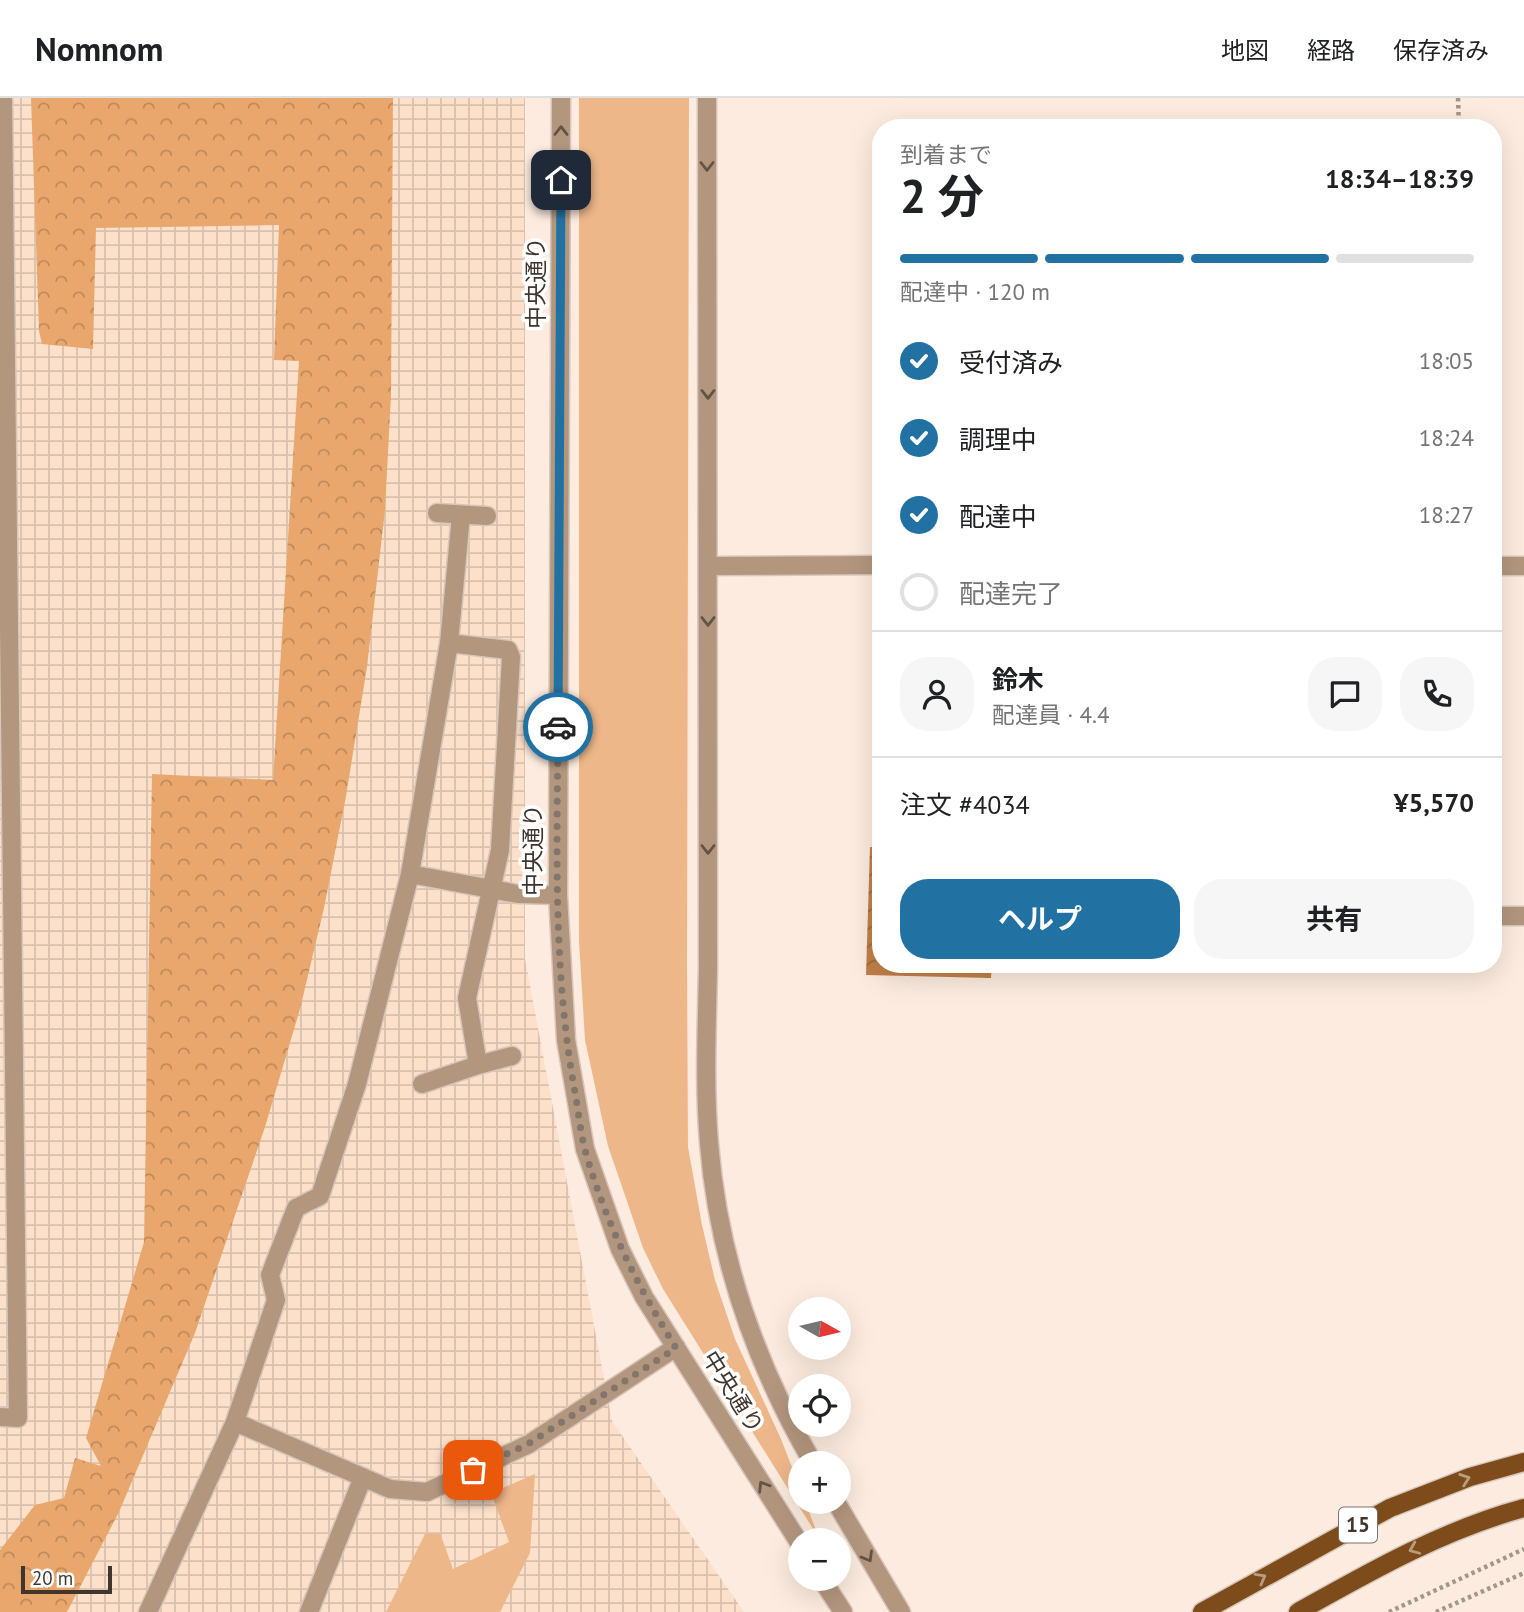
<!DOCTYPE html>
<html lang="ja">
<head>
<meta charset="utf-8">
<style>
	body { margin:0; font-family:"PT Sans","Noto Sans JP",sans-serif; background:#f6f6f6; color:#202124; height:100vh; display:flex; flex-direction:column; font-size:26px; white-space:nowrap }
	* { box-sizing:border-box; margin:0 }
	p { font-size:23px; color:#757577 }
	.icon { flex:none; width:38px; height:38px; fill:none; stroke:currentColor; stroke-width:2; stroke-linecap:round; stroke-linejoin:round }
	.map { position:relative; flex:1; overflow:hidden }
	.sheet { position:absolute; left:872px; top:21px; width:630px; height:854px; display:flex; flex-direction:column; background:#fff; border-radius:28px; box-shadow:0 7px 28px #0002 }
	.sheet>* { flex:none }
	.needle { width:46px; rotate:98deg }
	.tools { position:absolute; left:788px; top:1199px; display:grid; gap:14px }
	.tools a { display:grid; place-items:center; width:63px; height:63px; border-radius:50%; background:#fff; box-shadow:0 7px 28px #0002; font-size:35px }
	.scale { position:absolute; left:21px; bottom:18px; width:91px; box-sizing:border-box; padding-left:7px; border:4px solid #41362d; border-top:0; font-size:19px; line-height:24px; white-space:nowrap; color:#41362d; -webkit-text-stroke:5px #fff; paint-order:stroke }
	.pin { position:absolute; display:grid; place-items:center; width:60px; height:60px; color:#fff; margin:-30px; border-radius:14px; box-shadow:0 4px 10px #0006 }
	.courier { position:absolute; display:grid; place-items:center; width:70px; height:70px; margin:-35px; border:5px solid #2271a3; border-radius:50%; background:#fff; color:#222; box-shadow:0 2px 9px #0007 }
	.summary em { font-style:normal; font-weight:700 }
	.summary div { display:flex; flex-direction:column-reverse }
	.summary { display:flex; align-items:center; justify-content:space-between; height:119px; padding:0 28px }
	h1 { font-size:46px; font-weight:700; line-height:52px }
	.bar { display:grid; grid-template-columns:repeat(4,1fr); gap:10px 7px; align-content:center; height:84px; padding:0 28px }
	.bar i { height:9px; border-radius:5px; background:#e0e0e0 }
	.bar .current { background:#2271a3 }
	.bar p { grid-column:span 4 }
	.line { display:flex; align-items:center; gap:18px; padding:0 28px; border-top:2px solid #e0e0e0 }
	.line div { flex:1 }
	.round { display:grid; place-items:center; flex:none; width:74px; height:74px; border-radius:28px; background:#f6f6f6 }
	ol { padding:0 28px; list-style:none }
	li { display:flex; align-items:center; gap:21px; height:77px }
	li p { margin-inline-start:auto }
	li .icon { padding:7px; border-radius:50%; background:#2271a3; color:#fff; stroke-width:4 }
	li:last-child { color:#757577 }
	li i { width:38px; height:38px; border:4px solid #e0e0e0; border-radius:50% }
	.primary-button { display:flex; gap:14px; margin-top:auto; padding:14px 28px }
	.primary-button a { flex:1; height:80px; border-radius:28px; background:#2271a3; color:#fff; font-size:28px; font-weight:700; line-height:80px; text-align:center }
	.primary-button a+a { background:#f6f6f6; color:#202124 }
	header { display:flex; align-items:center; gap:42px; box-sizing:border-box; height:98px; padding:0 35px; background:#fff; border-bottom:2px solid #e0e0e0 }
	header strong { font-size:33px }
	nav { display:flex; gap:38px; margin-inline-start:auto; font-size:24px }
	.map>svg:first-child { display:block }
	.industrial { fill:url(#industrial-grid) }
	.grass { fill:#eeb78a }
	.forest { fill:url(#forest-crowns) }
	.water { fill:url(#water-waves) }
	.lines { fill:none; stroke-linecap:round; stroke-linejoin:round }
	.minor-casing { stroke:#d7c7bb; stroke-width:21 }
	.major-casing { stroke:#d7c7bb; stroke-width:21 }
	.path { stroke:#a4968b; stroke-width:4.5; stroke-dasharray:3.5 3.5; stroke-linecap:butt }
	.minor { stroke:#b3967e; stroke-width:18 }
	.major { stroke:#7d4c1a; stroke-width:18 }
	.oneway { stroke:#635345 }
	.oneway2 { stroke:#b89d81 }
	.done { stroke:#82756b; stroke-width:7; stroke-dasharray:0 12.6 }
	.route { stroke:#2271a3; stroke-width:9 }
	.labels { text-anchor:middle; stroke-width:7; stroke-linejoin:round; paint-order:stroke }
	.shield { fill:#fff; stroke:#7a726c; stroke-width:2 }
	.shield-label { font-size:21px; font-weight:bold; fill:#41362d }
	.street-label { font-size:23px; fill:#41362d; stroke:#fff }
</style>
</head>
<body>
<header>
<strong>Nomnom</strong>
<nav><a>地図</a><a>経路</a><a>保存済み</a></nav>
</header>
<div class="map">
<svg width="1524" height="1514" viewBox="0 0 1524 1514">
	<defs>
		<pattern id="industrial-grid" width="8" height="8" patternUnits="userSpaceOnUse" patternTransform="scale(1.75)"><rect width="8" height="8" fill="#fce0ca"/><path d="M0 4h8M4 0v8" fill="none" stroke="#d9c1ae"/></pattern>
		<pattern id="forest-crowns" width="20" height="18" patternUnits="userSpaceOnUse" patternTransform="scale(1.75)"><rect width="20" height="18" fill="#eaa76d"/><path d="M2 6a3 3 0 1 1 6 0M12 15a3 3 0 1 1 6 0" fill="none" stroke="#bf895a"/></pattern>
		<pattern id="water-waves" width="16" height="10" patternUnits="userSpaceOnUse" patternTransform="scale(1.75)"><rect width="16" height="10" fill="#c18148"/><path d="M0 5q4-4 8 0t8 0" fill="none" stroke="#9e6a3c"/></pattern>
	</defs>
	<rect width="100%" height="100%" fill="#fcebde"/>
	<path class="industrial" d="M0 0H525V861L612 1323 744 1514H0Z"/>
	<path class="grass" d="M579 0H689L687 865 688 1049 702 1127 715 1182 735 1241 781 1341 800 1390V1404H805L820 1442 663 1191 643 1150 608 1048 585 942 579 843Z
		M535 1376 530 1455 500 1514H386L425 1436 440 1435 453 1471 509 1444 491 1395Z"/>
	<path class="forest" d="M31 0H393L391 297 385 412 367 569 346 698 324 810 300 911 265 1029 195 1235 119 1414 67 1514H0V1452L35 1407 64 1400 75 1360 101 1368 86 1340 144 1144 152 676 273 682 299 263 274 262 279 127 96 130 93 251 42 246 39 233Z"/>
	<path class="water" d="M870 749H880V866H992L991 880 866 877Z"/>
	<g class="lines">
		<g class="minor-casing">
			<path id="minor" d="M561 0 558 797 566 942 585 1051 620 1151 644 1199 800 1446
				M707 0 708 869C707 928 704 986 709 1045 718 1158 756 1267 813 1365
				M437 415 487 418
				M708 468 880 467
				M1493 468H1524
				M449 545 508 552 511 559 500 752 467 900 478 967
				M410 776 518 796 558 797
				M1493 818H1524
				M422 986 478 967 512 958
				M0 1319 18 1320 3 0
				M235 1324 390 1391 427 1394 529 1346 676 1249
				M836 1404 901 1514
				M821 1480 843 1514
				M148 1514 235 1324 276 1202 270 1177 296 1110 320 1098 357 986 410 776 449 545 461 417
				M309 1514 363 1379"/>
		</g>
		<g class="major-casing">
			<path id="major" d="M1202 1514 1390 1410 1470 1379 1524 1364
				M1298 1514C1371 1473 1443 1432 1524 1410"/>
		</g>
		<path class="path" d="M1458 0 1459 30
			M1389 1514 1524 1451
			M1436 1514 1524 1475"/>
		<use href="#minor" class="minor"/>
		<use href="#major" class="major"/>
	</g>
	<defs><path id="oneway-chevron" d="M-2-3.5L2.5 0L-2 3.5" fill="none" stroke-width="1.6" stroke-linecap="round" stroke-linejoin="round" transform="scale(1.75)"/></defs>
	<g class="oneway">
		<use href="#oneway-chevron" transform="translate(561 33) rotate(-90)"/>
		<use href="#oneway-chevron" transform="translate(707 68) rotate(90)"/>
		<use href="#oneway-chevron" transform="translate(708 296) rotate(90)"/>
		<use href="#oneway-chevron" transform="translate(708 523) rotate(90)"/>
		<use href="#oneway-chevron" transform="translate(708 751) rotate(90)"/>
		<use href="#oneway-chevron" transform="translate(763 1388) rotate(-122)"/>
		<use href="#oneway-chevron" transform="translate(868 1459) rotate(60)"/>
	</g>
	<g class="oneway2">
		<use href="#oneway-chevron" transform="translate(1465 1381) rotate(-19)"/>
		<use href="#oneway-chevron" transform="translate(1414 1451) rotate(157)"/>
		<use href="#oneway-chevron" transform="translate(1261 1480) rotate(-29)"/>
	</g>
	<g class="lines">
		<path class="done" d="M473 1372 528 1346 676 1250C636 1185 606 1126 585 1052 580 1032 578 1010 574 989 553 870 557 749 558 629"/>
		<path class="route" d="M558 629 561 82"/>
	</g>
	<g class="labels">
		<rect class="shield" x="1339" y="1409.5" width="38" height="35" rx="5"/>
		<g class="shield-label">
			<text x="1358" y="1434">15</text>
		</g>
		<g class="street-label">
			<text transform="translate(536 185) rotate(-90)" y="8">中央通り</text>
			<text transform="translate(533 752) rotate(-90)" y="8">中央通り</text>
			<text transform="translate(733 1294) rotate(58)" y="8">中央通り</text>
		</g>
	</g>
</svg>
<div class="tools">
<a><svg class="needle" viewBox="-14 -14 28 28"><path d="M0-13l5 13h-10z" fill="#e53935"/><path d="M0 13l5-13h-10z" fill="#757577"/></svg></a>
<a><svg class="icon" aria-label="locate" viewBox="0 0 24 24"><circle cx="12" cy="12" r="6"/><path d="M12 2v4M12 18v4M2 12h4M18 12h4"/></svg></a>
<a>+</a>
<a>−</a>
</div>
<div class="scale">20 m</div>
<div class="pin" style="left:473px;top:1372px;background:#ea580c"><svg class="icon" aria-label="bag" viewBox="0 0 24 24"><path d="M5 8h14l-1 12H6zM9 8a3 3 0 0 1 6 0"/></svg></div>
<div class="pin" style="left:561px;top:82px;background:#1f2937"><svg class="icon" aria-label="home" viewBox="0 0 24 24"><path d="M3 11l9-7 9 7M6 9v11h12V9"/></svg></div>
<div class="courier" style="left:558px;top:629px"><svg class="icon" aria-label="car" viewBox="0 0 24 24"><path d="M5 17H2v-5l4-1 3-4h7l3 4 3 1v5h-3M9 17h6M6 11h13"/><circle cx="7" cy="17" r="2"/><circle cx="17" cy="17" r="2"/></svg></div>
<section class="sheet">
<div class="summary"><div><h1>2 分</h1><p>到着まで</p></div><em>18:34–18:39</em></div>
<div class="bar"><i class="current"></i><i class="current"></i><i class="current"></i><i></i><p>配達中 · 120 m</p></div>
<ol>
<li><svg class="icon" aria-label="check" viewBox="0 0 24 24"><path d="M5 12l5 5 9-10"/></svg>受付済み<p>18:05</p></li>
<li><svg class="icon" aria-label="check" viewBox="0 0 24 24"><path d="M5 12l5 5 9-10"/></svg>調理中<p>18:24</p></li>
<li><svg class="icon" aria-label="check" viewBox="0 0 24 24"><path d="M5 12l5 5 9-10"/></svg>配達中<p>18:27</p></li>
<li><i></i>配達完了</li>
</ol>
<div class="line" style="height:126px"><a class="round"><svg class="icon" aria-label="person" viewBox="0 0 24 24"><circle cx="12" cy="8" r="4"/><path d="M4 21q1-7 8-7t8 7"/></svg></a><div><b>鈴木</b><p>配達員 · 4.4</p></div><a class="round"><svg class="icon" aria-label="chat" viewBox="0 0 24 24"><path d="M4 5h16v11H9l-5 4z"/></svg></a><a class="round"><svg class="icon" aria-label="phone" viewBox="0 0 24 24"><path d="M5 4h4l2 5-3 2q2 4 5 5l2-3 5 2v4C11 20 4 13 5 4z"/></svg></a></div>
<div class="line" style="height:91px"><div>注文 #4034</div><b>¥5,570</b></div>
<div class="primary-button"><a>ヘルプ</a><a>共有</a></div>
</section>
</div>
</body>
</html>
